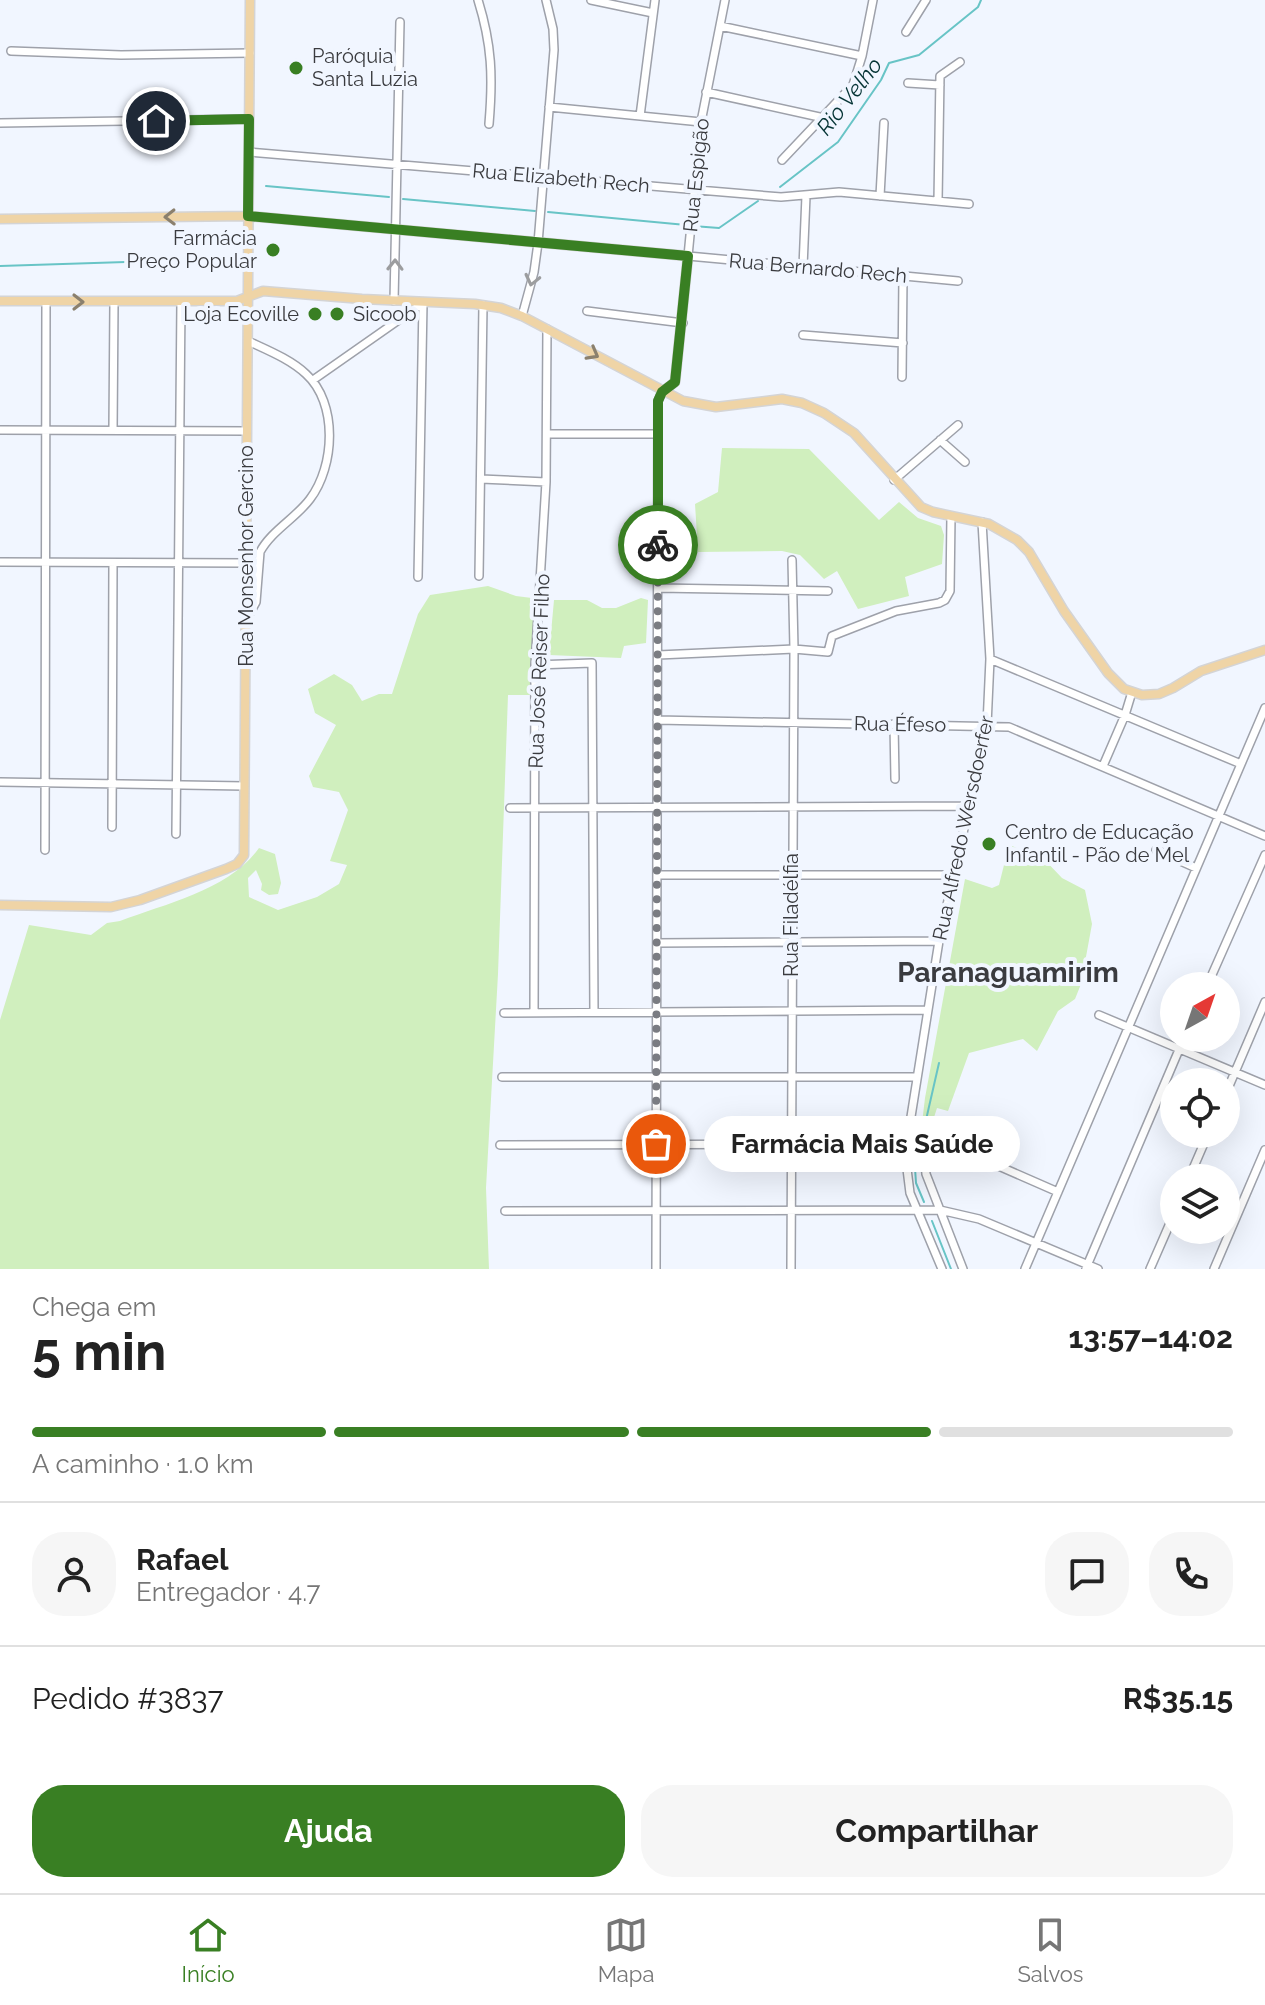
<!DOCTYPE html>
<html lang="pt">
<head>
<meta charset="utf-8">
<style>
	body { margin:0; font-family:Raleway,sans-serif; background:#f6f6f6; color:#222; height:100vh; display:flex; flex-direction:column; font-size:30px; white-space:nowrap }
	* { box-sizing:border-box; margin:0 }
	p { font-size:26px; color:#767676 }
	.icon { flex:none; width:44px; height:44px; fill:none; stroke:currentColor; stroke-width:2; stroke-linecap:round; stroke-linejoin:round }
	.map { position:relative; height:1269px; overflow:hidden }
	.drawer { display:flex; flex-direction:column; background:#fff; flex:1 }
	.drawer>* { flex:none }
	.needle { width:52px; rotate:40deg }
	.buttons { position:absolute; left:1160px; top:972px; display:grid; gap:16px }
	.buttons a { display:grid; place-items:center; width:80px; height:80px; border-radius:50%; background:#fff; box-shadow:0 8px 32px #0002; font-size:40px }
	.pin { position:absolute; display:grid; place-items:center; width:68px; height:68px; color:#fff; margin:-34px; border:4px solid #fff; border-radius:50%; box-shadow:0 2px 8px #0007 }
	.courier { position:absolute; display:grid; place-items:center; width:80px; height:80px; margin:-40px; border:6px solid #397f23; border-radius:50%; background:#fff; color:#222; box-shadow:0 2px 10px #0007 }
	.bubble { position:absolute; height:56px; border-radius:28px; background:#fff; box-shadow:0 8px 32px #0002; font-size:26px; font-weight:700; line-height:56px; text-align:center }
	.headline em { font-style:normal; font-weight:700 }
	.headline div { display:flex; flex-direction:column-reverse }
	.headline { display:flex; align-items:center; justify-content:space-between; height:136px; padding:0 32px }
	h1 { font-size:52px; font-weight:700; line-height:60px }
	.bar { display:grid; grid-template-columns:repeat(4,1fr); gap:12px 8px; align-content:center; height:96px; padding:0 32px }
	.bar i { height:10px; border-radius:6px; background:#e0e0e0 }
	.bar .selected { background:#397f23 }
	.bar p { grid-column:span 4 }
	.line { display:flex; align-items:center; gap:20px; padding:0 32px; border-top:2px solid #e0e0e0 }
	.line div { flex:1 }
	.round { display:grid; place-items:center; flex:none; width:84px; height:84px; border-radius:32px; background:#f6f6f6 }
	.primary-button { display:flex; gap:16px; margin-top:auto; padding:16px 32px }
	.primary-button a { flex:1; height:92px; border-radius:32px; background:#397f23; color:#fff; font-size:32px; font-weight:700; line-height:92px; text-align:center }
	.primary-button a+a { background:#f6f6f6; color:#222 }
	.dock { display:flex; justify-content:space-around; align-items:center; height:112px; border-top:2px solid #e0e0e0; background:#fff; font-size:22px; color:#767676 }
	.dock a { display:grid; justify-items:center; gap:4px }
	.dock .selected { color:#397f23 }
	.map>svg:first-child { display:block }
	.green { fill:#d0efbe }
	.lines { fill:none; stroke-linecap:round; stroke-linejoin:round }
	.stream { stroke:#68c4c6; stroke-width:2 }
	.minor-casing { stroke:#9ea1aa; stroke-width:10 }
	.major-casing { stroke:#d4d4d5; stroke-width:11 }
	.minor { stroke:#fff; stroke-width:7 }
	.major { stroke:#efd4a6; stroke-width:8 }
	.oneway { stroke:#8b806d }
	.oneway2 { stroke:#9c9d9f }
	.done { stroke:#7a7c82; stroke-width:8; stroke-dasharray:0 14.4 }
	.route { stroke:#397f23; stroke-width:10 }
	.poi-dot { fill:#397f23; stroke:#f1f6ff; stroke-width:3 }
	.labels { text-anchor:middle; stroke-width:8; stroke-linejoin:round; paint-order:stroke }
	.poi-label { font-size:20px; fill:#3a3b3f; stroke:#f1f6ff; text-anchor:start }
	.street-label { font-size:20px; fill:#3a3b3f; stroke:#f1f6ff }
	.water-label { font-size:22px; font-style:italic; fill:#053435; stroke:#f1f6ff }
	.district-label { font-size:28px; font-weight:bold; fill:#3a3b3f; stroke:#f1f6ff }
</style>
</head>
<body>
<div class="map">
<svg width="1265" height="1269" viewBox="0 0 1265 1269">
	<rect width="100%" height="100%" fill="#f1f6ff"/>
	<path class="green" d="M722 448 809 449 879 520 899 502 918 518 941 526 944 535 942 564 905 577 909 596 858 609 837 571 824 579 800 555 782 551 698 552 695 504 718 492Z
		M488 586 516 596 532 598 536 607 530 695H508L498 974 486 1188 489 1269H0V1020L29 925 91 935 107 923 120 921C167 903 229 890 259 848L275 854 281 883 278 894 269 895 261 890 262 884 256 870 248 878 249 897 278 910 317 897 339 884 347 865 330 861 348 810 339 792 313 787 309 776 336 725 315 713 308 689 334 674 352 685 362 701 379 694H392L418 614 430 595Z
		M641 598 648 600 646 643 624 646 621 658 549 655 554 600H587L602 608H616Z
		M1009 845 1042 857 1062 878 1085 890 1092 924 1081 984 1075 999 1058 1011 1037 1051 1023 1039 969 1053 948 1111 937 1108 928 1136 920 1140 925 1098 965 879 992 888 999 885Z"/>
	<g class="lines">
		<path class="stream" d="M266 186 389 197
			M780 187 838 142 881 80 889 63 919 55 978 7 981 0
			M403 199 535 211
			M548 212 686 225
			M693 226 719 228 758 201
			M0 266 157 261
			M924 1202 916 1183 915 1168 939 1063
			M932 1221 951 1269"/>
		<g class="minor-casing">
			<path id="minor" d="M478 0C492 45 493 77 489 124
				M591 0 653 13
				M725 0 701 122 688 256 958 281
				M720 26 862 56
				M906 32 926 0
				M11 51 121 55 250 53
				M908 83 940 85
				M706 92 824 118
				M549 107 701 122
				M640 116 655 0
				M0 123 249 119
				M249 152 781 197 839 192 969 204
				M782 160 853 85 862 56 873 0
				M880 196 884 123
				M938 201 940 76 960 62
				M803 267 806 196
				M394 301 400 22
				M587 311 683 323
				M522 316 534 272 538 243 554 50 553 29 546 0
				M803 335 903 343
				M902 377 903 276
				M313 380 423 303
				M0 430 247 431
				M113 430 114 302
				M547 434H658
				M940 440 965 462
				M481 479 546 482
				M894 480 958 425
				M0 562 246 563
				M479 576 483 305
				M418 577 423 303
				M658 588 828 591
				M246 620 256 602 260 552C271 531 296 518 310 499 335 466 338 403 306 374 290 359 267 350 248 341
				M658 655 794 649 828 652 832 636 896 611 939 603 945 600 950 591 951 516
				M990 659 1241 764
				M535 665 592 663 594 1012
				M657 720 1009 727 1265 836
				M894 724 895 779
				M1103 766 1125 715 1132 692
				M0 782 244 786
				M510 808 970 806
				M112 827 113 563
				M176 834 181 302
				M45 850 46 301
				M1156 850 1196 868
				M657 875H953
				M657 943 939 941
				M1207 986 1265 855
				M504 1013 928 1010
				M534 1013 535 665 546 482 547 329
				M1099 1015 1265 1085
				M502 1077H917
				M1226 1093 1265 1002
				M500 1145 907 1144
				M1189 1178 1208 1134
				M505 1211 940 1210 979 1219 1098 1269
				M1086 1268 1184 1038
				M656 1269 658 401 662 392
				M791 1269 794 649 792 560
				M942 1269 910 1193 906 1161 910 1123 939 941 987 725 990 659 982 522
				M963 1269 926 1174 925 1164 931 1149 940 1145 953 1146 1058 1192
				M1025 1269 1265 708
				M1150 1269 1174 1214
				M1214 1269 1265 1150"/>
		</g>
		<g class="major-casing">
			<path id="major" d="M0 219 248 216 688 256 675 382 662 392
				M0 301H237L263 291 362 299 475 304 501 308 522 316 683 401 716 407 782 399 802 403 824 413 854 433 921 507 933 512 989 524 1017 540 1029 552 1064 611 1108 673 1124 689 1142 695 1159 694 1173 688 1201 671 1265 650
				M0 905 111 907 140 900 226 869 237 864 244 855 250 0"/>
		</g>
		<use href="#minor" class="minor"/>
		<use href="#major" class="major"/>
	</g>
	<defs><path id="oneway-chevron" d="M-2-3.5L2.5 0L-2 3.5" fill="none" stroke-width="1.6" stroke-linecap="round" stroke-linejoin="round" transform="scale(2)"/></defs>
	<g class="oneway">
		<use href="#oneway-chevron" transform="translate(170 217) rotate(179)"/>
		<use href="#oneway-chevron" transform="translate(78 302)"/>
		<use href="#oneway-chevron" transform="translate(593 354) rotate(29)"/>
	</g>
	<g class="oneway2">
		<use href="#oneway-chevron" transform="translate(395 265) rotate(-89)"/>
		<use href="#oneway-chevron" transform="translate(532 280) rotate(103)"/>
	</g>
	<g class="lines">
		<path class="done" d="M656 1144 658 545"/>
		<path class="route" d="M156 121 249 119 248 216 688 256 675 382 662 392 658 401V545"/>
	</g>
	<g class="poi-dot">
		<circle cx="296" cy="68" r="8"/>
		<circle cx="273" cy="250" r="8"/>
		<circle cx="315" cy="314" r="8"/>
		<circle cx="337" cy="314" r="8"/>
		<circle cx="989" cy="844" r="8"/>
	</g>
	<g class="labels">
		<g class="poi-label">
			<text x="312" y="63">Paróquia<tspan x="312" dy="23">Santa Luzia</tspan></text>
			<text x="257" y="245" text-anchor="end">Farmácia<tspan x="257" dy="23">Preço Popular</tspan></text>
			<text x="299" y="321" text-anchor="end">Loja Ecoville</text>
			<text x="353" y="321">Sicoob</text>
			<text x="1005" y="839">Centro de Educação<tspan x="1005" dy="23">Infantil - Pão de Mel</tspan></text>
		</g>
		<g class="street-label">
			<text transform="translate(696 175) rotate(-84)" y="7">Rua Espigão</text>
			<text transform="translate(561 178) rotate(5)" y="7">Rua Elizabeth Rech</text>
			<text transform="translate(818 268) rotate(5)" y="7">Rua Bernardo Rech</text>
			<text transform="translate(246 556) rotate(-90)" y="7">Rua Monsenhor Gercino</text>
			<text transform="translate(539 671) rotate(-88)" y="7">Rua José Reiser Filho</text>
			<text transform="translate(900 724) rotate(1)" y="7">Rua Éfeso</text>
			<text transform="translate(963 828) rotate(-78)" y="7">Rua Alfredo Wersdoerfer</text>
			<text transform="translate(791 915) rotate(-90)" y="7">Rua Filadélfia</text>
		</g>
		<g class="water-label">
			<text transform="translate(849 96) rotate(-52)" y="8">Rio Velho</text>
		</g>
		<g class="district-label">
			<text x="1008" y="982">Paranaguamirim</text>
		</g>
	</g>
</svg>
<div class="buttons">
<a><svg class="needle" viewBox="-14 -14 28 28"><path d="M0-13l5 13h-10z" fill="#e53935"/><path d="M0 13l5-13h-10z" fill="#767676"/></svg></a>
<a><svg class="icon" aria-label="locate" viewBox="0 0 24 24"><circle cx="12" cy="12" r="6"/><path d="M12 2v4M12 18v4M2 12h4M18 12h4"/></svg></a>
<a><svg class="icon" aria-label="layers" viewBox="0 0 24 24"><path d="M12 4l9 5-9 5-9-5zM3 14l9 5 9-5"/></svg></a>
</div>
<div class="pin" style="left:656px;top:1144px;background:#ea580c"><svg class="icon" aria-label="bag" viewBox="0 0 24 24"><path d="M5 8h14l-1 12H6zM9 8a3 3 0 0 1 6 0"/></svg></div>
<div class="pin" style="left:156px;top:121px;background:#1f2937"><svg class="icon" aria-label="home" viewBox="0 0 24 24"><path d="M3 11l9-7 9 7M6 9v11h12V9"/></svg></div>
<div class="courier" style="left:658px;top:545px"><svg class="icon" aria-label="bike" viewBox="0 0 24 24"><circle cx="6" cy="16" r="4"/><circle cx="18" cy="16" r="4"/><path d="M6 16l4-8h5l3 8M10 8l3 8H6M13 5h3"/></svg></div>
<div class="bubble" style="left:704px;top:1116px;width:316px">Farmácia Mais Saúde</div>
</div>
<section class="drawer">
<div class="headline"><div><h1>5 min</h1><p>Chega em</p></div><em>13:57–14:02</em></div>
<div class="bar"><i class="selected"></i><i class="selected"></i><i class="selected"></i><i></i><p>A caminho · 1.0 km</p></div>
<div class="line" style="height:144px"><a class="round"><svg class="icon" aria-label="person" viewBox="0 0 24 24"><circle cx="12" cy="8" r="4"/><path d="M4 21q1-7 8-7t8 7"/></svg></a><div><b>Rafael</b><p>Entregador · 4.7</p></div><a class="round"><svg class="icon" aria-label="chat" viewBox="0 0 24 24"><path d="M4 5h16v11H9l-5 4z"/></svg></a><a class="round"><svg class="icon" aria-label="phone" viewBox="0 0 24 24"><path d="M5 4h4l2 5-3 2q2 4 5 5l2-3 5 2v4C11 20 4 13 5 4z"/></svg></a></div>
<div class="line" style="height:104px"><div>Pedido #3837</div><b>R$35.15</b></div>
<div class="primary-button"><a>Ajuda</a><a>Compartilhar</a></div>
</section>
<nav class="dock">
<a class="selected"><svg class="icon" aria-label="home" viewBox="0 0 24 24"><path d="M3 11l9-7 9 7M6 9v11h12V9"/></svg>Início</a>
<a><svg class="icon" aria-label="map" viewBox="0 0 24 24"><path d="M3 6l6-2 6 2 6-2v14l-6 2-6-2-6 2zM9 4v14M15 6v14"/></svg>Mapa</a>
<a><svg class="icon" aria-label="saved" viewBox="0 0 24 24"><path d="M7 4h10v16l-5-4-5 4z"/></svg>Salvos</a>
</nav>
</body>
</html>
